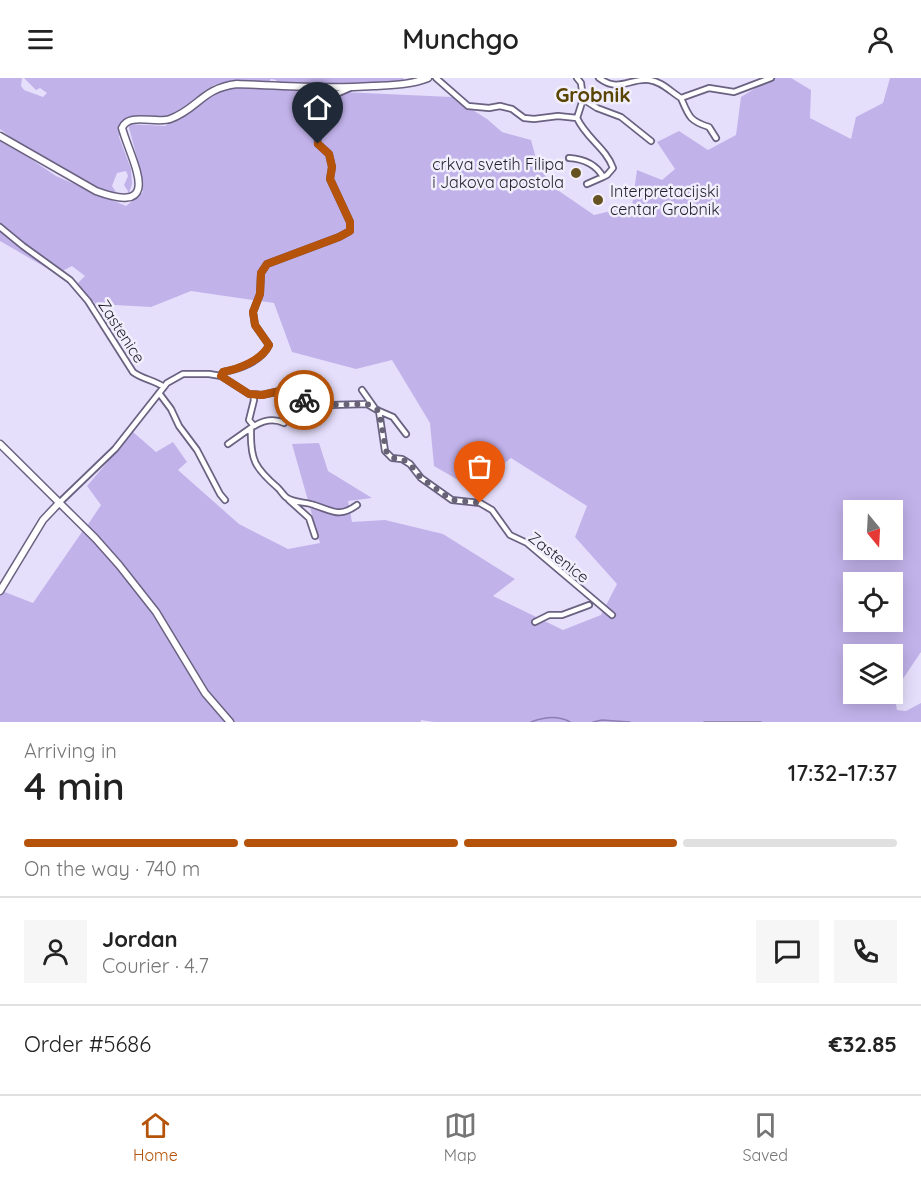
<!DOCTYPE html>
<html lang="en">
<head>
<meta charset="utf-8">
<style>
	body { margin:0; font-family:Quicksand,sans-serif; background:#f6f6f6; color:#222; height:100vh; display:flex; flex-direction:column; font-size:22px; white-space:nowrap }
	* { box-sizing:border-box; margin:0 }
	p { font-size:20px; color:#767676 }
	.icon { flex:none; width:33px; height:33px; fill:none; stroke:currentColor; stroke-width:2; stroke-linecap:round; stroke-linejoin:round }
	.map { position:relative; height:644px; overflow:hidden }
	.sheet { display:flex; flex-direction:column; background:#fff; flex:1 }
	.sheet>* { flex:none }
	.needle { width:39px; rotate:162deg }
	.fabs { position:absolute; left:843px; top:422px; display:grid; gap:12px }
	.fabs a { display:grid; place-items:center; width:60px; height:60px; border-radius:0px; background:#fff; box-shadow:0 3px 15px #0003; font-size:30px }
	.pin { position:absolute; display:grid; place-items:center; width:51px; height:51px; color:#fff; margin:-62px -26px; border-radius:50% 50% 50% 0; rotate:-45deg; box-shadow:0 0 6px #0007 }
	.pin .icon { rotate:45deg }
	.courier { position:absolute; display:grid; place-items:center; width:60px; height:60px; margin:-30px; border:4px solid #b45309; border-radius:50%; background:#fff; color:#222; box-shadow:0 2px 8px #0007 }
	.summary em { font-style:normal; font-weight:600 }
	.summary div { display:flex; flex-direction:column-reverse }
	.summary { display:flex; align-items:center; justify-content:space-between; height:102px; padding:0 24px }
	h1 { font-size:39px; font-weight:600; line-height:45px }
	.bar { display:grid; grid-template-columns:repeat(4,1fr); gap:9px 6px; align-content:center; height:72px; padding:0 24px }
	.bar i { height:8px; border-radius:4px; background:#e0e0e0 }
	.bar .selected { background:#b45309 }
	.bar p { grid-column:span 4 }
	.line { display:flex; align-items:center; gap:15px; padding:0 24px; border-top:2px solid #e0e0e0 }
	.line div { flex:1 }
	.round { display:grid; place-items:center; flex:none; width:63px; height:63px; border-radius:0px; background:#f6f6f6 }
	header { display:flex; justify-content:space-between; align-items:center; height:78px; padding:0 24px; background:#fff; font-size:27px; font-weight:600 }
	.tabs { display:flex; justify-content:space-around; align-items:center; height:84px; border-top:2px solid #e0e0e0; background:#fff; font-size:16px; color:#767676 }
	.tabs a { display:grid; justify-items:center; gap:3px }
	.tabs .selected { color:#b45309 }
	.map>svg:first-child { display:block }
	.green { fill:#c2b2ea; fill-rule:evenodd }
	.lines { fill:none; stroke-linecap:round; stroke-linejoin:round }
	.stream { stroke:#8e7eb3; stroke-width:1.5 }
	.minor-casing { stroke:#6a6280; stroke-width:8 }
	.major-casing { stroke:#6a6280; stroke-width:9 }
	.minor { stroke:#fff; stroke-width:4.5 }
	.major { stroke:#fff; stroke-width:6 }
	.done { stroke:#676275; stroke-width:6; stroke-dasharray:0 10.8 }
	.route { stroke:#b45309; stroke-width:8 }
	.poi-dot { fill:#675322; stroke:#f2effd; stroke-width:2 }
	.labels { text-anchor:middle; stroke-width:5; stroke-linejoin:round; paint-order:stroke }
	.poi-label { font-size:16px; fill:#231f2c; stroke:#f2effd; text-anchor:end }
	.street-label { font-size:16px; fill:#231f2c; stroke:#f2effd }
	.quarter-label { font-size:20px; font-weight:bold; fill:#594402; stroke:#f2effd }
</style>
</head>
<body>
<header><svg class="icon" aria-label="menu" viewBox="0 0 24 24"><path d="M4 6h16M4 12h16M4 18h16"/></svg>Munchgo<svg class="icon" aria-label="person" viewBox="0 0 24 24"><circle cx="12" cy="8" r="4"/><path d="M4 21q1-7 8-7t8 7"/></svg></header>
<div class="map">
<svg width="921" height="644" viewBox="0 0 921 644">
	<rect width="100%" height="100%" fill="#e6dffc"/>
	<path class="green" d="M0 0H22L21 8 24 12 43 19 47 15 40 10 36 12 24 0H403L405 4 356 7 279 6 276 2 271 1 268 5C253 5 235 2 221 5 199 9 185 39 158 42 144 44 135 36 122 44L119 59 131 91 132 106 129 115 124 107 128 98 126 93 117 95 112 108 116 114 125 118 90 109 40 82 0 51Z
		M772 0H791L811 12 810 40 851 61 856 39 883 25 890 0H921V574L894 614 897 632 906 633 921 625V644H434L421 642V644H233L215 624 198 599 157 532 87 448 101 427 87 408 133 354 156 374 173 364 187 384 178 392 239 446 288 471 320 465 292 366 319 365 328 393 372 420 348 423 352 444 385 442 443 456 515 501 493 518 563 552 601 537 617 506 575 459 587 428 511 380 472 410 434 388 430 345 392 282 356 291 292 274 274 225 191 213 151 229 96 226 77 206 85 198 72 188 57 196 0 163V60L56 98 126 128 143 114 139 87 128 46 165 48 216 15 234 9 452 19 487 41 502 54 531 62 538 88 556 111 594 137 632 128 637 92 662 102 675 91 657 64 679 53 708 72 736 57 741 19ZM854 432H892V471H854ZM854 504H892V543H854ZM854 576H892V615H854Z
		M84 451 149 528 198 607 227 644H0V516L2 513 33 525Z"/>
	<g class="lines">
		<path class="stream" d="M531 644C544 639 558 637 570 644
			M593 644 602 642 630 644
			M704 644H761"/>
		<g class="minor-casing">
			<path id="minor" d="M436 0 468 28 489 30 500 28 512 31 524 40 534 41 558 38 577 40
				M577 0 581 5 583 21 597 30 621 39 651 63
				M599 0C619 15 629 0 649 2 661 3 671 14 681 20L709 10 734 14 771 0
				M681 20C689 39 690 43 709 49L716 60
				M569 80C584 81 596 86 603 99L607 97 613 90C606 70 586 60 577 40L583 21
				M587 106 603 99
				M0 149 23 168 70 202 88 223 133 294C142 301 154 302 164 309
				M221 298 223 294C240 291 262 283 269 267L255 247 253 234 260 216 261 195 267 186 339 159 350 153V144L330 101 332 89 329 76 318 66 317 54 319 27 325 21 350 10
				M362 312 374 329
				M159 315 171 331 179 348 197 372 220 416 225 422
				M253 317 254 322 249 342 254 348C264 342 274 340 284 345
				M379 333 393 339 406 356
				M251 351C250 382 255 390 278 410 281 413 284 418 287 420 295 425 306 424 314 427 333 433 339 440 357 427
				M228 366 252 349
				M289 422 309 440 315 458
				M59 425 115 371 167 305 183 296H209L221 298 249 316 262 317 280 313 312 325 331 327 367 326 379 333 385 373 392 380 402 381 410 386 421 400 452 422 480 425 492 432 510 457 527 465 612 537
				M535 544 549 537H562L589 527"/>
		</g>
		<g class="major-casing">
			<path id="major" d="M0 58 96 113C166 139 131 83 122 50 128 34 156 46 170 41 198 31 202 10 237 6 282 8 328 11 373 8 392 7 410 7 428 0
				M0 366 95 460 119 487 156 534 205 615 230 644
				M0 513 43 442 59 425"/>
		</g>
		<use href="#minor" class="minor"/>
		<use href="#major" class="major"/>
	</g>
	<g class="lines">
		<path class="done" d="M304 322 312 325 331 327 367 326 379 333 386 373 392 380 402 381 410 386 421 400 452 422 480 425"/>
		<path class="route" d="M304 322 280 313 262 317 249 316 221 298 223 294C239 291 262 282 269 267L255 247 253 234 260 216 261 195 267 186 339 159 350 153V144L330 101 332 89 329 76 318 66"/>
	</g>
	<g class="poi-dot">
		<circle cx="576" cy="95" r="6"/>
		<circle cx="598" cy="122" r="6"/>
	</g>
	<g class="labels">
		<g class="poi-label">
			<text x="564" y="92">crkva svetih Filipa<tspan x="564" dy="18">i Jakova apostola</tspan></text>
			<text x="610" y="119" text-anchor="start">Interpretacijski<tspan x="610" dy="18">centar Grobnik</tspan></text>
		</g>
		<g class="street-label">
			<text transform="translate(122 253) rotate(57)" y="6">Zastenice</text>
			<text transform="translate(559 479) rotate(38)" y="6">Zastenice</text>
		</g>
		<g class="quarter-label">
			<text x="593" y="24">Grobnik</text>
		</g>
	</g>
</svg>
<div class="fabs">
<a><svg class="needle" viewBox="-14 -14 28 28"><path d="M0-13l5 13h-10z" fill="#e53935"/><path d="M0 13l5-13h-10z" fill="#767676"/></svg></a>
<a><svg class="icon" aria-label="locate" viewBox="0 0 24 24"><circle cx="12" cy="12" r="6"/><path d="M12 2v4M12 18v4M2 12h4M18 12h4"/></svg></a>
<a><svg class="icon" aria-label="layers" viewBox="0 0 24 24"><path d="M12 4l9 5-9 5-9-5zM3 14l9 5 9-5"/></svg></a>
</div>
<div class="pin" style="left:480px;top:425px;background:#ea580c"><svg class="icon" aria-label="bag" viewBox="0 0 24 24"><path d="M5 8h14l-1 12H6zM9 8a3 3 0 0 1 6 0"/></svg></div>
<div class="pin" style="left:318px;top:66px;background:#1f2937"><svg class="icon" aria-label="home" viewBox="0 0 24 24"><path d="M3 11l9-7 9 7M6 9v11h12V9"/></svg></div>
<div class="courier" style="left:304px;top:322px"><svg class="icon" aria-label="bike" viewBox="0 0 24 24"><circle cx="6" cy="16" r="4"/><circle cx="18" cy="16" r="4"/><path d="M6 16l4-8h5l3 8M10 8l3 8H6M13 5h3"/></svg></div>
</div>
<section class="sheet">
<div class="summary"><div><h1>4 min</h1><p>Arriving in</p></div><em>17:32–17:37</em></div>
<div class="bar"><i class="selected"></i><i class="selected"></i><i class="selected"></i><i></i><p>On the way · 740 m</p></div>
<div class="line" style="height:108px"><a class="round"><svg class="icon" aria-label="person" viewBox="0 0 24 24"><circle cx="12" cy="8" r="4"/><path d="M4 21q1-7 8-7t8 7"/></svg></a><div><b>Jordan</b><p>Courier · 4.7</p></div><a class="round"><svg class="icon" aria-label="chat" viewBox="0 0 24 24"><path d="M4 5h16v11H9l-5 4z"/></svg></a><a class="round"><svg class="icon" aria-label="phone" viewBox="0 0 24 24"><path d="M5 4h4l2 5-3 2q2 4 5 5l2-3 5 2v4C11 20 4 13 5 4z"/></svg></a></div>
<div class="line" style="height:78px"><div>Order #5686</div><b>€32.85</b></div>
</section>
<nav class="tabs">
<a class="selected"><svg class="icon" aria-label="home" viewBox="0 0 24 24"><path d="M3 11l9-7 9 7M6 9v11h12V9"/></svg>Home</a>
<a><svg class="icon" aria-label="map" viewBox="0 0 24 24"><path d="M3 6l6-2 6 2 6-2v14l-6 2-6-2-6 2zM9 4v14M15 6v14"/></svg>Map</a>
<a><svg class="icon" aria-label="saved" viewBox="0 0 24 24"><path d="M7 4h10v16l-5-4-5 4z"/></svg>Saved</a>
</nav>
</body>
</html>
